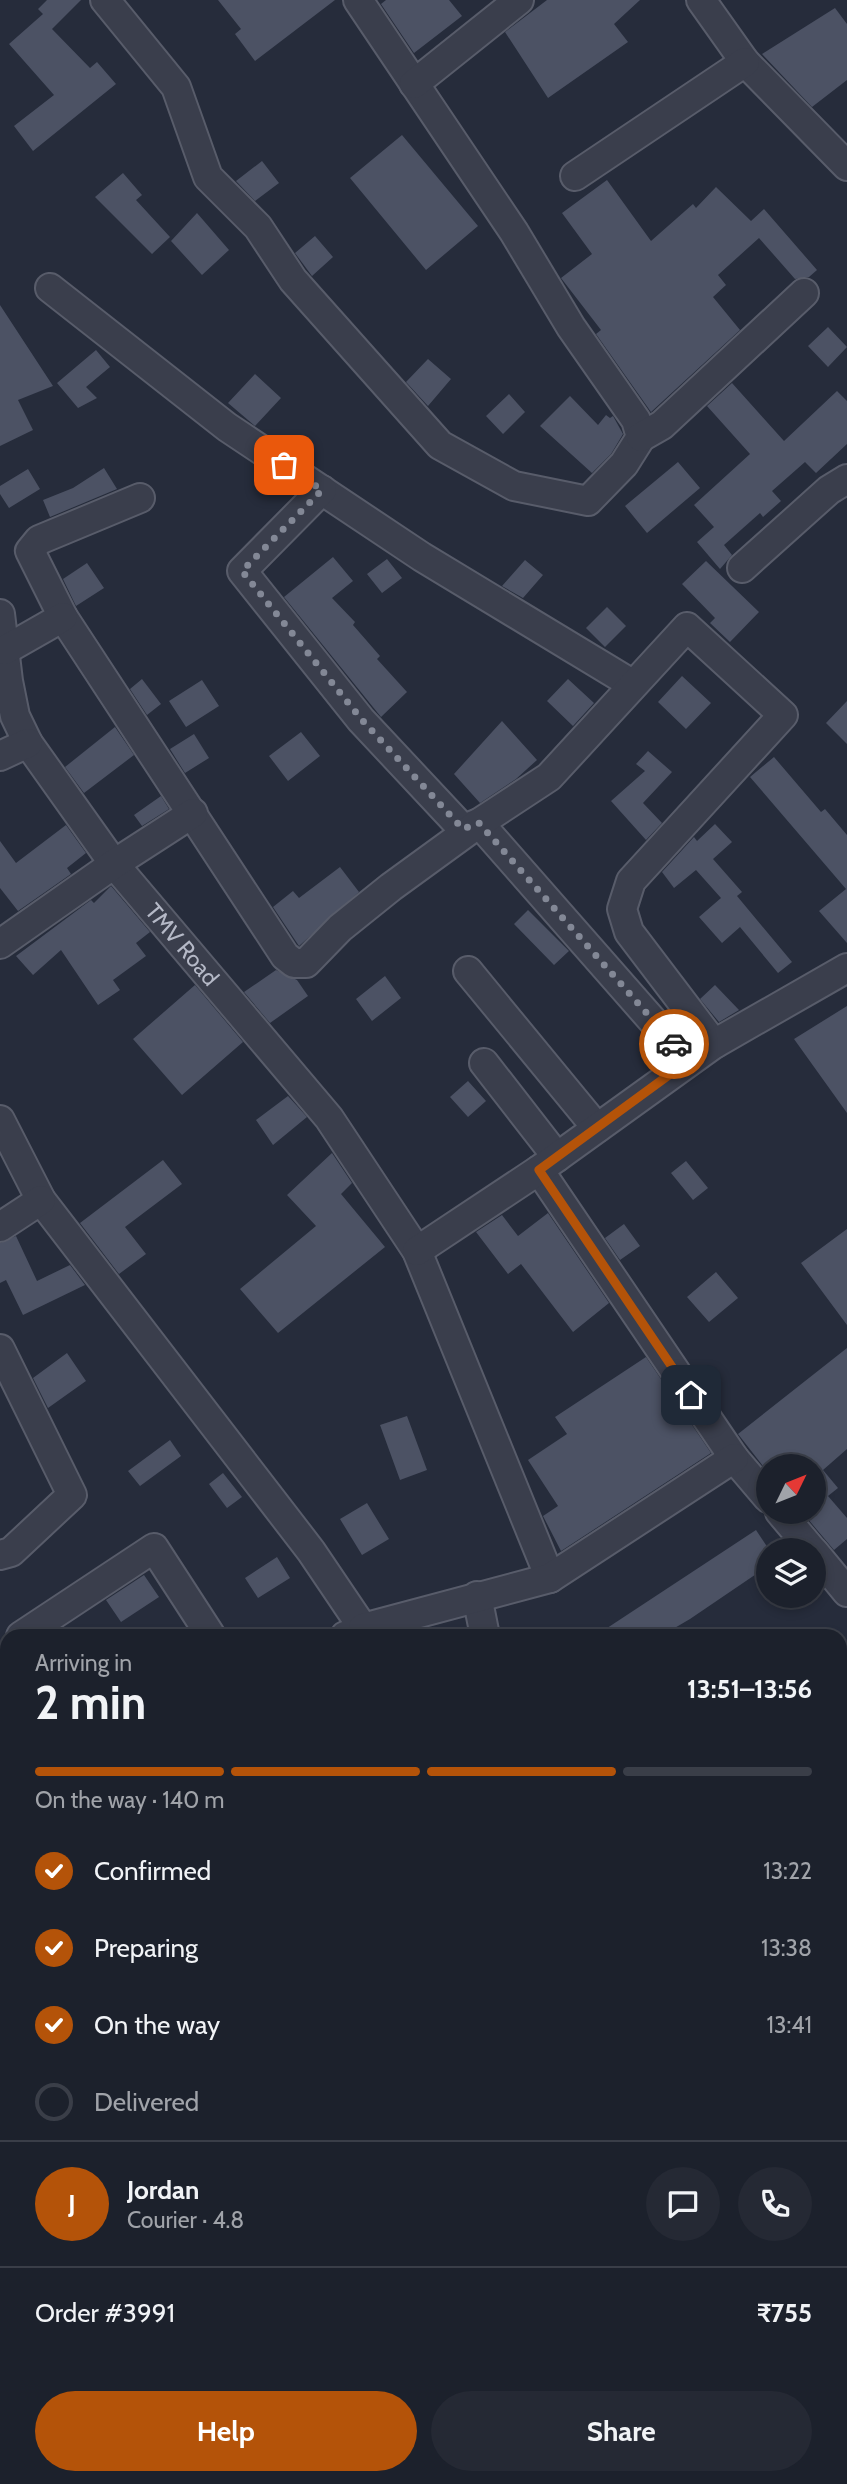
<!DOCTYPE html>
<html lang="en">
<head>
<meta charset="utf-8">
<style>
	body { margin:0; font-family:Cabin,sans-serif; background:#252934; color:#f1f3f6; height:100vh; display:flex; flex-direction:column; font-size:26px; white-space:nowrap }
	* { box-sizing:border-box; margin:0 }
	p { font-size:23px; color:#a0a3a9 }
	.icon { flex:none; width:38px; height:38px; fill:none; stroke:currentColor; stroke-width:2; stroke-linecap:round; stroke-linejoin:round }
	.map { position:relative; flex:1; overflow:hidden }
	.panel { position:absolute; left:0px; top:1629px; width:847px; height:856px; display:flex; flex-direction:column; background:#1c212c; border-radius:21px 21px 0 0; box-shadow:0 4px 10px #0003,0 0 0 2px #3a3e48 }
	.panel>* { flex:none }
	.needle { width:46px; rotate:47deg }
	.buttons { position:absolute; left:756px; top:1454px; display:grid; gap:14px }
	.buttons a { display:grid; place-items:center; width:70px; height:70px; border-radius:50%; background:#1c212c; box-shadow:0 4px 10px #0003,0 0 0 2px #3a3e48; font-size:35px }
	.pin { position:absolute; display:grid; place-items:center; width:60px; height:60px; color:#fff; margin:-30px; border-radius:14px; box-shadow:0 4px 10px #0006 }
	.courier { position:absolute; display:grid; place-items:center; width:70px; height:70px; margin:-35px; border:5px solid #b45309; border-radius:50%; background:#fff; color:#222; box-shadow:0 2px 9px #0007 }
	.summary em { font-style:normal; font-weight:700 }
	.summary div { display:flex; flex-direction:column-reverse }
	.summary { display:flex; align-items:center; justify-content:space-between; height:119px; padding:0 35px }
	h1 { font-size:46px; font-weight:700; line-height:52px }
	.bar { display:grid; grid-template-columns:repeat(4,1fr); gap:10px 7px; align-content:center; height:84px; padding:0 35px }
	.bar i { height:9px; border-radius:5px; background:#3a3e48 }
	.bar .selected { background:#b45309 }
	.bar p { grid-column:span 4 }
	.line { display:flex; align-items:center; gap:18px; padding:0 35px; border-top:2px solid #3a3e48 }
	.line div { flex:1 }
	.round { display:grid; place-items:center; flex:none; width:74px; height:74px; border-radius:37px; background:#252934 }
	ol { padding:0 35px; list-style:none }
	li { display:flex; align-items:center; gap:21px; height:77px }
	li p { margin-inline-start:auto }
	li .icon { padding:7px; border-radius:50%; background:#b45309; color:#fff; stroke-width:4 }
	li:last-child { color:#a0a3a9 }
	li i { width:38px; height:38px; border:4px solid #3a3e48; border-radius:50% }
	.button { display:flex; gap:14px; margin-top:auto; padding:14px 35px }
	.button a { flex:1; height:80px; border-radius:42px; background:#b45309; color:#fff; font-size:28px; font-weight:700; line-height:80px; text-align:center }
	.button a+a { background:#252934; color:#f1f3f6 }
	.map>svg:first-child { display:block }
	.building { fill:#4c5264 }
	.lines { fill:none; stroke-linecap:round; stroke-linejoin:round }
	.street-casing { stroke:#585c6a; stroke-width:32 }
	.secondary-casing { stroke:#585c6a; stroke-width:42 }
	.street { stroke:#3a3e4c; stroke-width:28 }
	.secondary { stroke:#484d5e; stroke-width:38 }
	.done { stroke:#838896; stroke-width:7; stroke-dasharray:0 12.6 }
	.route { stroke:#b45309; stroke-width:9 }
	.labels { text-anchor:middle; stroke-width:6; stroke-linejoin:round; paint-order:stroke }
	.street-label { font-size:23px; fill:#b5b9c7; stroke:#1f2331 }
</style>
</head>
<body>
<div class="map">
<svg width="847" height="2484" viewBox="0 0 847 2484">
	<rect width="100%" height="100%" fill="#262c3b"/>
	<path class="building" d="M47 0H81L52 29 90 68 97 62 116 84 33 151 14 126 54 95 9 44 43 14 38 9Z
		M218 0H335L255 61 235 34 241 29Z
		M386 0H449L462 16 414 53 381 4Z
		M547 0H640L614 24 628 42 548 98 505 32Z
		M835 8 847 24V80L812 107 762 54Z
		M402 135 478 226 426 270 350 178Z
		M262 161 279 183 255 201 236 181Z
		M123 173 142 195 136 200 170 237 152 254 95 197Z
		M607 180 651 241 693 204 696 208 716 187 751 221 764 209 817 270 809 277 795 279 759 238 718 275 726 285 713 297 740 330 651 412 596 334 601 330 561 278 592 254 562 213Z
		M197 213 229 250 202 275 171 241Z
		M315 236 333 257 312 276 295 253Z
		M0 305 53 386 18 400 33 430 0 446Z
		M828 327 847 347 828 367 808 346Z
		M96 350 110 367 86 387 97 398 78 408 57 383Z
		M428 359 451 379 428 406 406 382Z
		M255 374 281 398 255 426 228 403Z
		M732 383 784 441 837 391 847 401V444L816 473 805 462 772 491 781 501 763 517 760 513 724 545 732 555 720 569 697 542 714 527 694 505 750 454 707 406Z
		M509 394 525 412 503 434 486 416Z
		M570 396 598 425 606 415 610 418 613 416 623 434 611 454 592 473 540 426Z
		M678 462 700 488 647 533 625 506Z
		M104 468 117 489 50 517 43 500 73 488Z
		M28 469 40 489 9 508 0 494V486Z
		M333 557 353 581 332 598 355 622 353 625 380 656 377 659 407 692 381 717 284 597Z
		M387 559 402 578 382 593 367 574Z
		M525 560 543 575 523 598 502 586Z
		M706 561 759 612 730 642 710 623 715 618 682 584Z
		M87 563 104 588 76 606 63 579Z
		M607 607 626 626 605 647 586 628Z
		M682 676 711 703 686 729 658 702Z
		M142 679 161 704 147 715 130 689Z
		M568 679 594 703 573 726 547 701Z
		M202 680 219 706 186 727 169 701Z
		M847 701V744L826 723Z
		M502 721 537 760 516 779 480 803 454 774Z
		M115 727 134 755 84 793 65 767Z
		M301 732 320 756 288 781 269 756Z
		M194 734 209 758 185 773 170 749Z
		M648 751 672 772 643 803 662 823 646 840 611 801 645 771 636 764Z
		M774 757 821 812 825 809 847 835V943L819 911 846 889 750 777Z
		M161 796 169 809 142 826 134 815Z
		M715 824 732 842 713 859 742 892 737 896 792 962 778 973 740 927 722 943 699 917 721 898 696 870 674 888 662 872 694 837 697 841Z
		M66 825 86 853 67 868 71 874 18 911 0 888V841L16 863Z
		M340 867 359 892 299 946 273 907 293 891 299 898Z
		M111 886 150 932 136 943 146 956 113 980 120 990 98 1005 61 950 33 975 16 956 91 900 94 903Z
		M528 910 569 951 554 965 514 924Z
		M276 970 297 980 308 996 270 1023 244 992Z
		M385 976 401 998 372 1021 356 999Z
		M195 985 243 1042 182 1095 133 1039Z
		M715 985 739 1010 719 1022 700 999Z
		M847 1006V1113L794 1039Z
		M468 1081 486 1101 468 1117 450 1097Z
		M288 1096 307 1117 273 1145 256 1120Z
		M332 1153 352 1183 341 1194 385 1247 278 1333 240 1289 316 1226 287 1195Z
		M163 1160 182 1184 125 1227 146 1254 119 1274 80 1223Z
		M686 1161 708 1188 693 1200 671 1173Z
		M548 1213 609 1303 573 1332 521 1264 508 1274 476 1232 502 1215 518 1236Z
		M624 1224 640 1246 620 1260 605 1238Z
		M847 1229V1325L801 1263Z
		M16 1236 37 1281 70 1265 85 1285 23 1315 6 1280 0 1283V1243Z
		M716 1272 738 1298 709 1322 687 1297Z
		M847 1348V1449L823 1470 838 1488 828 1496 847 1518V1539L834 1550 802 1512H814V1466H763L738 1434Z
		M67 1353 86 1381 48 1408 33 1378Z
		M646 1357 711 1453 561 1551 543 1516 558 1506 528 1460 567 1434 555 1417Z
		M407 1416 427 1470 400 1480 380 1425Z
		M170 1440 181 1456 140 1486 128 1471Z
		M223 1473 242 1497 227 1508 209 1484Z
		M367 1503 389 1539 362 1555 340 1519Z
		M756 1530 768 1548V1566L690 1619 661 1636H595Z
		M277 1557 290 1578 258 1598 245 1578Z
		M144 1575 159 1597 121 1622 106 1600Z"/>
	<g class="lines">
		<g class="street-casing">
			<g id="street">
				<path d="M105 0 176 87 208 177 258 227 293 280 440 445 514 486 588 501 624 464 641 437 636 420 571 327 514 232 358 0"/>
				<path d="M701 0 745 62 847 166"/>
				<path d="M414 84 519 0"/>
				<path d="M575 176 745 62"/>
				<path d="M50 288 227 427 422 557 632 684"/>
				<path d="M641 437 662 425 804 293"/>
				<path d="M322 490 242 571 361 720 463 829 479 823 688 1061"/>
				<path d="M140 498 39 540 30 551 63 617 285 956 294 963H306L340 928 391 887 479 823 549 777 687 627 783 715 631 881 622 909 629 932 714 1044"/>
				<path d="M742 568 829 490 847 479"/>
				<path id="s1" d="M0 614 8 681 15 716 28 743 114 864 329 1118 417 1251 550 1578"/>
				<path d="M5 650 63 617"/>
				<path d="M0 756 28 743"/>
				<path d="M0 944 114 864 193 813"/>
				<path d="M468 971 597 1128"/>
				<path d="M484 1063 557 1157"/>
				<path d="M0 1120 41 1200 311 1551 363 1628 345 1636"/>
				<path d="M539 1170 734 1458 768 1498"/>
				<path d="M0 1227 41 1200"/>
				<path d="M417 1251 539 1170 714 1044 847 968"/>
				<path d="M0 1349 72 1495 11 1552 0 1555"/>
				<path d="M780 1512 812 1550"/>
				<path d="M814 1552 847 1592"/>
				<path d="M477 1596 485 1636"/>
				<path d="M363 1628 550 1578 734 1458"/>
				<path d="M21 1636 154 1548 211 1636"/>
				<path d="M0 1791 7 1806"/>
				<path d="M0 2097 7 2110"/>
				<path d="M840 2268 847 2273"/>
				<path d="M0 2380 7 2375"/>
				<path d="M310 2478 313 2484"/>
				<path d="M837 2478 846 2484"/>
				<path d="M232 2484 243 2478"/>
				<path d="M507 2484 511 2478"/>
			</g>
		</g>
		<g class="secondary-casing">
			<path id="secondary" d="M840 2008 847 2001
				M337 2484 346 2478"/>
		</g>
		<use href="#street" class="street"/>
		<use href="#secondary" class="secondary"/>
	</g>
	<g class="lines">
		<path class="done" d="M284 465 322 490 242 571 362 720 463 829 479 823 674 1044"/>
		<path class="route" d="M674 1044 688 1061 539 1170 691 1395"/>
	</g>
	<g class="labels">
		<g class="street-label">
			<text dy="8" stroke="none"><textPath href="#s1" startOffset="387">TMV Road</textPath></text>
		</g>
	</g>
</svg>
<div class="buttons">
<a><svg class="needle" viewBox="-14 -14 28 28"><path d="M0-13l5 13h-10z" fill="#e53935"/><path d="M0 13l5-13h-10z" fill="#a0a3a9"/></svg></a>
<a><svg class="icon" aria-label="layers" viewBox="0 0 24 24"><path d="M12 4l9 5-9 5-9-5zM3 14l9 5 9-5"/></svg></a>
</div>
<div class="pin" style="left:284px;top:465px;background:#ea580c"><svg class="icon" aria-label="bag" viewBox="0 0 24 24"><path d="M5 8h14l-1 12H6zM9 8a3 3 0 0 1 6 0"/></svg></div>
<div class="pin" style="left:691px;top:1395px;background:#1f2937"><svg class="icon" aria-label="home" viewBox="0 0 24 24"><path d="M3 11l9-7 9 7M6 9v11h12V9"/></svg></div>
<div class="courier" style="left:674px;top:1044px"><svg class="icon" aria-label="car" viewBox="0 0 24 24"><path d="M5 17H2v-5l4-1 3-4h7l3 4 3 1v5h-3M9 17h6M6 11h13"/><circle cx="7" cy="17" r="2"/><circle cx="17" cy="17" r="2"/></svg></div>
<section class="panel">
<div class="summary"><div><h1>2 min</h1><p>Arriving in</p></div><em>13:51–13:56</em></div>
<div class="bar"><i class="selected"></i><i class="selected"></i><i class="selected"></i><i></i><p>On the way · 140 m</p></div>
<ol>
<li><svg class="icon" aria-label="check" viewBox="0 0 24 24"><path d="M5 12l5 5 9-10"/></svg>Confirmed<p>13:22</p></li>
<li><svg class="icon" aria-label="check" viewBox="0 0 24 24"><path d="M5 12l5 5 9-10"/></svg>Preparing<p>13:38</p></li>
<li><svg class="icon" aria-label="check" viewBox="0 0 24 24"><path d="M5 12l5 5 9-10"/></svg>On the way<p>13:41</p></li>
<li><i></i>Delivered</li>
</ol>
<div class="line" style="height:126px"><b class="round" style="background:#b45309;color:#fff">J</b><div><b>Jordan</b><p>Courier · 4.8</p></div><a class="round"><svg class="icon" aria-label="chat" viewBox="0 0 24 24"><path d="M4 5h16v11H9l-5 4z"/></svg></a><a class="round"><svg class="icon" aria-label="phone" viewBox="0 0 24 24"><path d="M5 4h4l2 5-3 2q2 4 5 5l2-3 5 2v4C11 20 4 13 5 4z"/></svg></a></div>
<div class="line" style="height:91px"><div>Order #3991</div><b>₹755</b></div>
<div class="button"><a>Help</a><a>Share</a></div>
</section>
</div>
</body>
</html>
